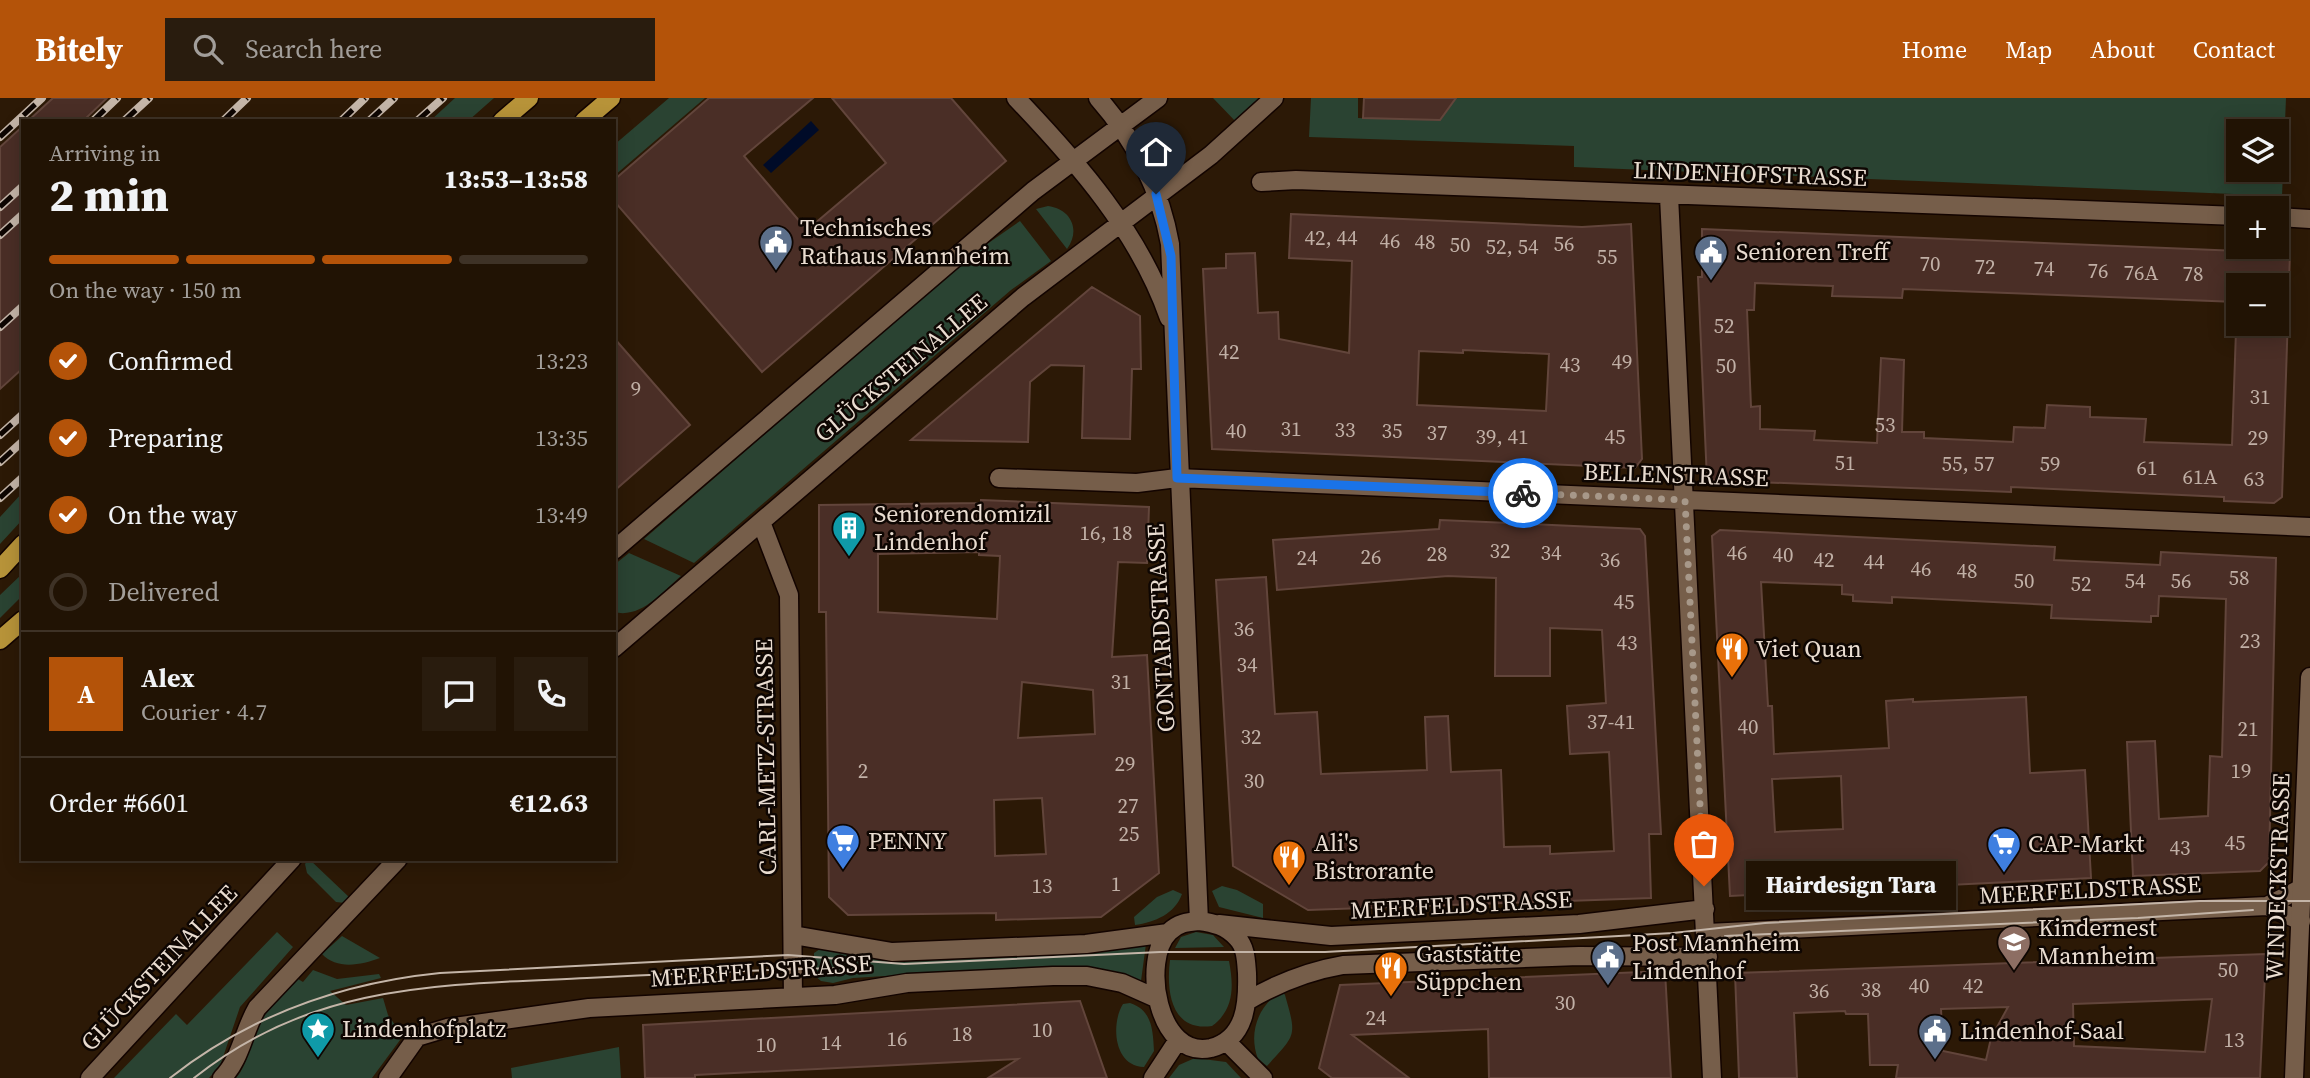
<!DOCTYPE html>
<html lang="en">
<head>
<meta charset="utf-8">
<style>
	body { margin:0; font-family:"Source Serif 4",serif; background:#291c0e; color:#f1f3f6; height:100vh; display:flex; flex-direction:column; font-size:26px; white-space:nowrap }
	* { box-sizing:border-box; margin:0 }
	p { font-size:23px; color:#a29e9a }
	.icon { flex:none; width:38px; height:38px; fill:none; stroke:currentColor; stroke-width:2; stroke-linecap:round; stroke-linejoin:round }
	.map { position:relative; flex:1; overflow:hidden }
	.drawer { position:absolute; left:21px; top:21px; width:595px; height:742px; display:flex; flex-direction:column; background:#211304; border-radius:0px; box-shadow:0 4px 18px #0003,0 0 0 2px #3e3226 }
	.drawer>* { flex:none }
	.buttons { position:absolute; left:2226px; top:21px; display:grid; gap:14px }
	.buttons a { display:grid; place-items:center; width:63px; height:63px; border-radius:0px; background:#211304; box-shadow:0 4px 18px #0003,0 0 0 2px #3e3226; font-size:35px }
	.pin { position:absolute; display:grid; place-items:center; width:60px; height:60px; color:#fff; margin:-72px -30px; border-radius:50% 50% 50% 0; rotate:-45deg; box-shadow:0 0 7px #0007 }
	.pin .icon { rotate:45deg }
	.courier { position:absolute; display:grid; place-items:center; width:70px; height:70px; margin:-35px; border:5px solid #1a73e8; border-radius:50%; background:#fff; color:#222; box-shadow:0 2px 9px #0007 }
	.bubble { position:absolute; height:49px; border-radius:0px; background:#211304; box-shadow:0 4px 18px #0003,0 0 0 2px #3e3226; font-size:23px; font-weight:800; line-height:49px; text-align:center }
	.head em { font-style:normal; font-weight:800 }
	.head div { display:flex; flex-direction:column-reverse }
	.head { display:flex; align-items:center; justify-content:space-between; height:119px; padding:0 28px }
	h1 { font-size:46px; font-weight:800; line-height:52px }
	.bar { display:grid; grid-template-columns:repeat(4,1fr); gap:10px 7px; align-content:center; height:84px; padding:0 28px }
	.bar i { height:9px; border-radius:5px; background:#3e3226 }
	.bar .current { background:#b45309 }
	.bar p { grid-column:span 4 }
	.line { display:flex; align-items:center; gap:18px; padding:0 28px; border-top:2px solid #3e3226 }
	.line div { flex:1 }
	.round { display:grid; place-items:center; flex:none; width:74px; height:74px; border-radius:0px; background:#291c0e }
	ol { padding:0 28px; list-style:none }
	li { display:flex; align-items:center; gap:21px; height:77px }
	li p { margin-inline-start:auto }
	li .icon { padding:7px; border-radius:50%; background:#b45309; color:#fff; stroke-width:4 }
	li:last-child { color:#a29e9a }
	li i { width:38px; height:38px; border:4px solid #3e3226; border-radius:50% }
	header { display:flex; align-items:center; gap:42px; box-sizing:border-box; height:98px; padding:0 35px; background:#b45309; color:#fff }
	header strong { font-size:33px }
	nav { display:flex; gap:38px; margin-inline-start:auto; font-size:24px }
	.search { width:490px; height:63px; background:#291c0e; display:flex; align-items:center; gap:18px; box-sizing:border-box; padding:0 24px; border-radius:0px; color:#a29e9a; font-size:26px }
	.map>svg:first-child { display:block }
	.green { fill:#2a4332; fill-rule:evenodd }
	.water { fill:#000b28 }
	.building { fill:#4a2e26; stroke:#62453b; stroke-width:2; fill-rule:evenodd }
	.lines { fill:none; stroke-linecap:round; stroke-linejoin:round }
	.pedestrian-casing { stroke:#130400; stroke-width:21 }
	.minor-casing { stroke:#130400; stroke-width:21 }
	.primary-casing { stroke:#130400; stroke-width:21 }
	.pedestrian { stroke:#765e4a; stroke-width:18 }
	.minor { stroke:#765e4a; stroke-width:18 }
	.primary { stroke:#b79339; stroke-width:18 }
	.tram { stroke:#c4b5a8; stroke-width:2 }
	.rail-casing { stroke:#c4b5a8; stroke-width:8 }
	.rail { stroke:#0e0602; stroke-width:5; stroke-dasharray:16; stroke-linecap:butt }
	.done { stroke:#a79889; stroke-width:7; stroke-dasharray:0 12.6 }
	.route { stroke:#1a73e8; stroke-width:9 }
	.labels { text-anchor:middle; stroke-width:5; stroke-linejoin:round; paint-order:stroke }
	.number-label { font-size:21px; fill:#c1b0a6 }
	.street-label { font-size:24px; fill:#e9dcd0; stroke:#0e0602 }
	.poi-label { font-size:24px; fill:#e9dcd0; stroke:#0e0602; text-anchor:start }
</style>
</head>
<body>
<header>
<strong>Bitely</strong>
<div class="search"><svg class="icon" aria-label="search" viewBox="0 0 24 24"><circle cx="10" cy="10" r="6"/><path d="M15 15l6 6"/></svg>Search here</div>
<nav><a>Home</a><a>Map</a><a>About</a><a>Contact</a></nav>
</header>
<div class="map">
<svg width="2310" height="980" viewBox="0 0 2310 980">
	<rect width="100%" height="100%" fill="#2c1906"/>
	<path class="green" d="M455 0H494L468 23H430Z
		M669 0H705L614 78V47Z
		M1213 0H1264L1237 25Z
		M1311 0H1358V20L1440 22 1456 0H2286L2282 98 1574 69V48L1309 39ZM2238 33H2277V72H2238Z
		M1048 108C1071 111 1081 132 1067 151L1036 111Z
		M1020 123 1051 163 1011 192 694 465 644 441 974 155Z
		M23 394V421L0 446V419Z
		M629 455 681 478C662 494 641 521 614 514V467Z
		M23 475V497L0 520V497Z
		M309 761 350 800 345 805 336 804 307 775 305 766Z
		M1222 788 1237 792 1263 806V820L1219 809 1212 793Z
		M1173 792 1182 796C1175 816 1155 824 1135 827L1134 819 1157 799Z
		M277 834 293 849 240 909 220 968 209 980H114L176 916 187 927Z
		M1196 834 1213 837 1224 849 1175 850 1181 839Z
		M342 838 380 860C361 867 337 872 322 856Z
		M1146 846 1141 883 1083 869 917 876 853 880 833 885 821 883 814 877V855L823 849Z
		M1170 862 1229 863C1234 889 1234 912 1212 928 1171 934 1166 893 1170 862Z
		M313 872 337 881 379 876 381 880 330 893 346 907 383 900 388 917 403 938 372 980H236C249 965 249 945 258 928 268 909 284 897 298 881L303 884Z
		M1282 893 1285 897C1297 939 1296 936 1267 968L1258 961C1248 935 1258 907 1282 893Z
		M1130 905C1152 912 1153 932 1154 953L1144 969C1113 968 1111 925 1123 906Z
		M619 949 621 980H512L511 970Z
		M1195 960 1226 964 1241 980H1169L1179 967Z"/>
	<path class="water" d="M811 23 819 32 771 75 763 67Z"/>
	<path class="building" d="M53 0H107L83 23H28Z
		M709 0H813L744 58 807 132 886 65 832 0H951L1006 63 762 274 614 103V82Z
		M1364 0H1456L1440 22 1363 20Z
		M23 28V270L0 291V49Z
		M1291 116 1582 129 1631 126 1642 361 1635 370 1212 351 1203 171 1226 170V156L1255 155 1258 215 1278 214 1279 241 1349 255 1352 163 1289 160ZM1463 252 1549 256 1546 313 1417 307 1419 253 1463 255Z
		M1702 131 2290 155 2282 399 2274 405 2224 403V399L2011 389V394L1707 382 1698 179H1702ZM1755 185 1833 188 1832 198 1902 200 1903 191 2237 204 2232 347 2144 344 2146 321 2090 319V309L2047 307 2045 330 2014 329 2013 344 1924 340V334H1902L1904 262 1881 260 1877 345 1814 342 1815 333 1760 331V308L1751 309 1747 212H1754ZM2238 187H2277V226H2238Z
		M1092 189 1140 218 1141 271H1132L1130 341 1082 340 1084 268 1051 267 1030 284 1028 344 911 342Z
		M614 240 690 327 614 393Z
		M981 402 1149 409 1147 465 1118 464 1112 559 1147 557 1159 775 1101 819 996 822V815L848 817 829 799 826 514H819V407L981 405ZM979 454V457L1000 458 997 521 878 514V456ZM1022 584 1093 592 1095 636 1018 640ZM1042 700 1046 756 995 758 994 702Z
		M1440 422 1640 431 1645 438 1661 736H1649L1651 800 1308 812 1233 768 1216 482 1266 479 1275 616 1317 614 1321 676 1427 672 1425 619 1448 618 1451 674 1501 672 1504 749 1550 748V756L1614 753 1609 654 1570 656 1567 608 1606 605 1602 532 1550 530V578H1495L1496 480 1448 478 1277 492 1273 442 1439 431Z
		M1720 432 2055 449 2054 462 2160 467 2161 454 2276 460 2269 764 2260 773 2133 778 2127 644 2155 643 2159 721 2208 718 2210 658 2222 659 2226 501 2159 498 2158 518H2151V524L2051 520 2052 507 1892 499V505L1853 503V497L1842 496V487L1761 484 1768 608H1772L1774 656 1889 650 1886 603 1913 601V604L2026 599 2030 675 2085 672 2091 780 1730 798 1712 438ZM1841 678 1843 731 1775 734 1772 681Z
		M2266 856 2260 980H1896L1898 967H1870L1868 916H1846L1845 913 1794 915 1797 980H1739L1735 875ZM2212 901 2205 954 2074 948 2073 906ZM2008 909 1991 940 1986 962 1943 953 1941 911Z
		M1665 873 1671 980H1489L1488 931 1352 937 1409 980H1332L1319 970 1340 887Z
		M1080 903 1107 980H988L1018 961 695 977V980H645L643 927Z"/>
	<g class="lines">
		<g class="pedestrian-casing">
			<path id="pedestrian" d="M2267 808 2301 823
				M1707 835 2267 808 2302 790"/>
		</g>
		<g class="minor-casing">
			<path id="minor" d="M1016 0C1078 65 1139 134 1169 220
				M1098 0C1135 42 1160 90 1170 146L1199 823
				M1261 84 1296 82 2238 118
				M1669 98 1712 980
				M2277 119 2310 121
				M999 380 1137 385 1177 380 2310 429
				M761 424 789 497 793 899
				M614 452 1033 93 1158 0
				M614 550 1023 199 1211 57 1274 0
				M1199 823C1214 825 1226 828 1237 840 1246 849 1246 863 1247 875 1248 905 1246 941 1211 950 1157 962 1141 861 1169 834 1178 825 1187 824 1199 823Z
				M1219 826 1331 838 1579 826 1705 811
				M793 837 892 854 1086 846 1168 835
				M1249 902C1280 884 1308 873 1343 867L1579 858 1708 859
				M1226 943 1263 980
				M90 980 292 761
				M222 980C241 961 243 934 257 910L398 761
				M388 980 417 939 447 930 589 910 835 897 907 885 1053 878H1087L1122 885 1158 901
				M1153 980 1178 942
				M2294 980 2310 579"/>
		</g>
		<g class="primary-casing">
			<path id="primary" d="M502 23 529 0
				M584 23 611 0
				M0 471 23 446
				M0 542 23 522"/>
		</g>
		<use href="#pedestrian" class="pedestrian"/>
		<use href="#minor" class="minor"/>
		<use href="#primary" class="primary"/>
		<path class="tram" d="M1725 838 2138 820 2253 812
			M170 980C249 918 340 885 440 875L788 857 904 866 1160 854H1325L1673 835 1765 825 2200 803H2310
			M194 980C314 884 442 887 587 880 670 876 753 872 837 870"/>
		<g class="rail-casing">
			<path id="rail" d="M93 23 117 0
				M124 23 149 0
				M223 23 247 0
				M341 23 365 0
				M369 23 394 0
				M417 23 443 0
				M0 39 42 0
				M0 109 23 88
				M0 137 23 116
				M0 229 23 208
				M0 337 23 316
				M0 364 23 343
				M0 400 23 379"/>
		</g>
		<use href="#rail" class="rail"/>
	</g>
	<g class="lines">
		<path class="done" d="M1523 395 1685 402 1704 788"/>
		<path class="route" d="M1156 96 1171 158 1177 380 1523 395"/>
	</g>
	<defs>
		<g id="civic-pin" transform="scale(1.75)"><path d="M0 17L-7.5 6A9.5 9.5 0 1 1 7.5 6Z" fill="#5c6f8a" stroke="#0e0602"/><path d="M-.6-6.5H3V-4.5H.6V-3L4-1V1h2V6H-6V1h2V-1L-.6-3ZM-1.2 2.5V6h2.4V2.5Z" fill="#fff"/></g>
		<g id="building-pin" transform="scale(1.75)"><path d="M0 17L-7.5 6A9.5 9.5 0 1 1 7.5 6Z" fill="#0f9aa8" stroke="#0e0602"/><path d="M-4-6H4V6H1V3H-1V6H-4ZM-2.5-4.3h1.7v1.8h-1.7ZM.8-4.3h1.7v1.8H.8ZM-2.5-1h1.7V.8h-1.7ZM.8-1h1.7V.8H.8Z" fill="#fff"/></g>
		<g id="restaurant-pin" transform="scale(1.75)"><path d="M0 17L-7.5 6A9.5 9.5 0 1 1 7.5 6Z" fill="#e8710a" stroke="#0e0602"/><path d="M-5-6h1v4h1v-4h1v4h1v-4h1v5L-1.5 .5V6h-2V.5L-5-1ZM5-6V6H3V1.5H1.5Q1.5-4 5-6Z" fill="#fff"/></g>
		<g id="supermarket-pin" transform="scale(1.75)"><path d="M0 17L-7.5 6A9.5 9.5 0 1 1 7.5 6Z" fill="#3f7fe0" stroke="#0e0602"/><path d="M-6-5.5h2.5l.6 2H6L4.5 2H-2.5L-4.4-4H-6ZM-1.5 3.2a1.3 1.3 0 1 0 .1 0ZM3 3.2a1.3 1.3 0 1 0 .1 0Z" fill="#fff"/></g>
		<g id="school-pin" transform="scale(1.75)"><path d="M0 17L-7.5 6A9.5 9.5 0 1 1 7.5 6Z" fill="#8d6e63" stroke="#0e0602"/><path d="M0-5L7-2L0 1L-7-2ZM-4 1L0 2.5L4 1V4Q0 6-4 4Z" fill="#fff"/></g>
		<g id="sight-pin" transform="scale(1.75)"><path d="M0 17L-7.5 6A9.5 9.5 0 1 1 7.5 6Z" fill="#0f9aa8" stroke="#0e0602"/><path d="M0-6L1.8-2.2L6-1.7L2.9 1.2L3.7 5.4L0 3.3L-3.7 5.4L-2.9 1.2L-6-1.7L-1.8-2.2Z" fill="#fff"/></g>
	</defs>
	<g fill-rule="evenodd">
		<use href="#civic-pin" x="776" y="144"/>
		<use href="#civic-pin" x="1711" y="154"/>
		<use href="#building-pin" x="849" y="430"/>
		<use href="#restaurant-pin" x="1732" y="551"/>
		<use href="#supermarket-pin" x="843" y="743"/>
		<use href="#supermarket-pin" x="2004" y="746"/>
		<use href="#restaurant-pin" x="1289" y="759"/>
		<use href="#school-pin" x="2014" y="844"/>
		<use href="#civic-pin" x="1608" y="859"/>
		<use href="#restaurant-pin" x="1391" y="870"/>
		<use href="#sight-pin" x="318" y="931"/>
		<use href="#civic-pin" x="1935" y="933"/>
	</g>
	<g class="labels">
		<g class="number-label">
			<text x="1331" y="147">42, 44</text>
			<text x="1390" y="150">46</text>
			<text x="1425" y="151">48</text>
			<text x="1564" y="153">56</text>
			<text x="1460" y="154">50</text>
			<text x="1512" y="156">52, 54</text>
			<text x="1607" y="166">55</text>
			<text x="1930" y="173">70</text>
			<text x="1985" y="176">72</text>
			<text x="2044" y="178">74</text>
			<text x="2098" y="180">76</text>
			<text x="2141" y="182">76A</text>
			<text x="2193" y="183">78</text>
			<text x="1724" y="235">52</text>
			<text x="1229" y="261">42</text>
			<text x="1622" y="271">49</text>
			<text x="1570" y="274">43</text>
			<text x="1726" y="275">50</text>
			<text x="636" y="298">9</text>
			<text x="2260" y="306">31</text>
			<text x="1885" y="334">53</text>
			<text x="1291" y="338">31</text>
			<text x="1345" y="339">33</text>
			<text x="1236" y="340">40</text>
			<text x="1392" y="340">35</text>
			<text x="1437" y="342">37</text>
			<text x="1502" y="346">39, 41</text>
			<text x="1615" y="346">45</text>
			<text x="2258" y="347">29</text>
			<text x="1845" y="372">51</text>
			<text x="1968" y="373">55, 57</text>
			<text x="2050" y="373">59</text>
			<text x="2147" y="377">61</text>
			<text x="2200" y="386">61A</text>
			<text x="2254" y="388">63</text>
			<text x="1106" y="442">16, 18</text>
			<text x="1500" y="460">32</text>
			<text x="1551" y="462">34</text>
			<text x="1737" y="462">46</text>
			<text x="1437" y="463">28</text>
			<text x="1783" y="464">40</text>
			<text x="1371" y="466">26</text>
			<text x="1307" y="467">24</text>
			<text x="1610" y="469">36</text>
			<text x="1824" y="469">42</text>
			<text x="1874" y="471">44</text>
			<text x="1921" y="478">46</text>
			<text x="1967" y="480">48</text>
			<text x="2239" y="487">58</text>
			<text x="2024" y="490">50</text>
			<text x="2135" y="490">54</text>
			<text x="2181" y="490">56</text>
			<text x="2081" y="493">52</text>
			<text x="1624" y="511">45</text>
			<text x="1244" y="538">36</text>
			<text x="2250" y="550">23</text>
			<text x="1627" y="552">43</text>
			<text x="1247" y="574">34</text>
			<text x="1121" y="591">31</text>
			<text x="1611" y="631">37-41</text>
			<text x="1748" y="636">40</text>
			<text x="2248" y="638">21</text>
			<text x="1251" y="646">32</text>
			<text x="1125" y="673">29</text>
			<text x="863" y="680">2</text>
			<text x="2241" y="680">19</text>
			<text x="1254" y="690">30</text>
			<text x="1128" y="715">27</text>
			<text x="1129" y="743">25</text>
			<text x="2235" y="752">45</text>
			<text x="2180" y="757">43</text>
			<text x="1116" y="793">1</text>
			<text x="1042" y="795">13</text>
			<text x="2228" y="879">50</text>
			<text x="1919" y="895">40</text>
			<text x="1973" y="895">42</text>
			<text x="1871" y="899">38</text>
			<text x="1819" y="900">36</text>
			<text x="1565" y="912">30</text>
			<text x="1376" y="927">24</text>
			<text x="1042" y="939">10</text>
			<text x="962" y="943">18</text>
			<text x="897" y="948">16</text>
			<text x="2234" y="949">13</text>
			<text x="831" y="952">14</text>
			<text x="766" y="954">10</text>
		</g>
		<g class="street-label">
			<text transform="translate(1750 76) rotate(2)" y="8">LINDENHOFSTRASSE</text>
			<text transform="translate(901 270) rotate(-40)" y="8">GLÜCKSTEINALLEE</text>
			<text transform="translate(1676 377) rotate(2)" y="8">BELLENSTRASSE</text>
			<text transform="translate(1161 530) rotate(-93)" y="8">GONTARDSTRASSE</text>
			<text transform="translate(766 659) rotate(-91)" y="8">CARL-METZ-STRASSE</text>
			<text transform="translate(2278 779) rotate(-88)" y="8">WINDECKSTRASSE</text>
			<text transform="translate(2090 792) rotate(-3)" y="8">MEERFELDSTRASSE</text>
			<text transform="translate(1461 807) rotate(-3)" y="8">MEERFELDSTRASSE</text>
			<text transform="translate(159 870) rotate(-47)" y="8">GLÜCKSTEINALLEE</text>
			<text transform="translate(761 873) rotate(-4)" y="8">MEERFELDSTRASSE</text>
		</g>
		<g class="poi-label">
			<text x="800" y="138">Technisches<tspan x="800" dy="28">Rathaus Mannheim</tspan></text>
			<text x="1736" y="162">Senioren Treff</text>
			<text x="874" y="424">Seniorendomizil<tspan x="874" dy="28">Lindenhof</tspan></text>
			<text x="1756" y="559">Viet Quan</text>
			<text x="868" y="751">PENNY</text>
			<text x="1314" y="753">Ali's<tspan x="1314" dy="28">Bistrorante</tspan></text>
			<text x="2028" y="754">CAP-Markt</text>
			<text x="2038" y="838">Kindernest<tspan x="2038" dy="28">Mannheim</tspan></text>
			<text x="1632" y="853">Post Mannheim<tspan x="1632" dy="28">Lindenhof</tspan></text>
			<text x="1416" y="864">Gaststätte<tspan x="1416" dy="28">Süppchen</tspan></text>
			<text x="342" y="939">Lindenhofplatz</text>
			<text x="1960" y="941">Lindenhof-Saal</text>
		</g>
	</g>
</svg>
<div class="buttons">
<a><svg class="icon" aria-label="layers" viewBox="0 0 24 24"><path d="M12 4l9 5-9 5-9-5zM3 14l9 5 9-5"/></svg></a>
<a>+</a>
<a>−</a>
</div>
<div class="pin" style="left:1704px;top:788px;background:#ea580c"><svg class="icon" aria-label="bag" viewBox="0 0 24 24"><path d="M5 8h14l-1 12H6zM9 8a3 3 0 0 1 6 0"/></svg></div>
<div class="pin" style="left:1156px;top:96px;background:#1f2937"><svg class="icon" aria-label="home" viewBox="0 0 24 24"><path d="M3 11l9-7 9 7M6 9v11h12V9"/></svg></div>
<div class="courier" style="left:1523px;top:395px"><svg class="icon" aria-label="bike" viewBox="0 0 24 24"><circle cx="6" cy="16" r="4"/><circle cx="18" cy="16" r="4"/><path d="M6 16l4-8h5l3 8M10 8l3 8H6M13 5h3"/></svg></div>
<div class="bubble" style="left:1746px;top:763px;width:210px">Hairdesign Tara</div>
<section class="drawer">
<div class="head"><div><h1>2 min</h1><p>Arriving in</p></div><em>13:53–13:58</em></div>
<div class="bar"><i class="current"></i><i class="current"></i><i class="current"></i><i></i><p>On the way · 150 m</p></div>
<ol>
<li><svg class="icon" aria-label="check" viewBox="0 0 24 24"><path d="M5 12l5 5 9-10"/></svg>Confirmed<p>13:23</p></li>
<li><svg class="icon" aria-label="check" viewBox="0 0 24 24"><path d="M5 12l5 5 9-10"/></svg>Preparing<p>13:35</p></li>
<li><svg class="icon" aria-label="check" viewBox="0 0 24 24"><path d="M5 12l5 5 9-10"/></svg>On the way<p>13:49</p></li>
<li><i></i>Delivered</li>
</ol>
<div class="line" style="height:126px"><b class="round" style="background:#b45309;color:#fff">A</b><div><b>Alex</b><p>Courier · 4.7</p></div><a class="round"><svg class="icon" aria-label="chat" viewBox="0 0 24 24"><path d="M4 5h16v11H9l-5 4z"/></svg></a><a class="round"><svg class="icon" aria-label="phone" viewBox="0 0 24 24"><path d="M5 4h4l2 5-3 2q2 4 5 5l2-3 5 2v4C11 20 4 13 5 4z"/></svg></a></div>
<div class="line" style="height:91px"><div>Order #6601</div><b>€12.63</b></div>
</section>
</div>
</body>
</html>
